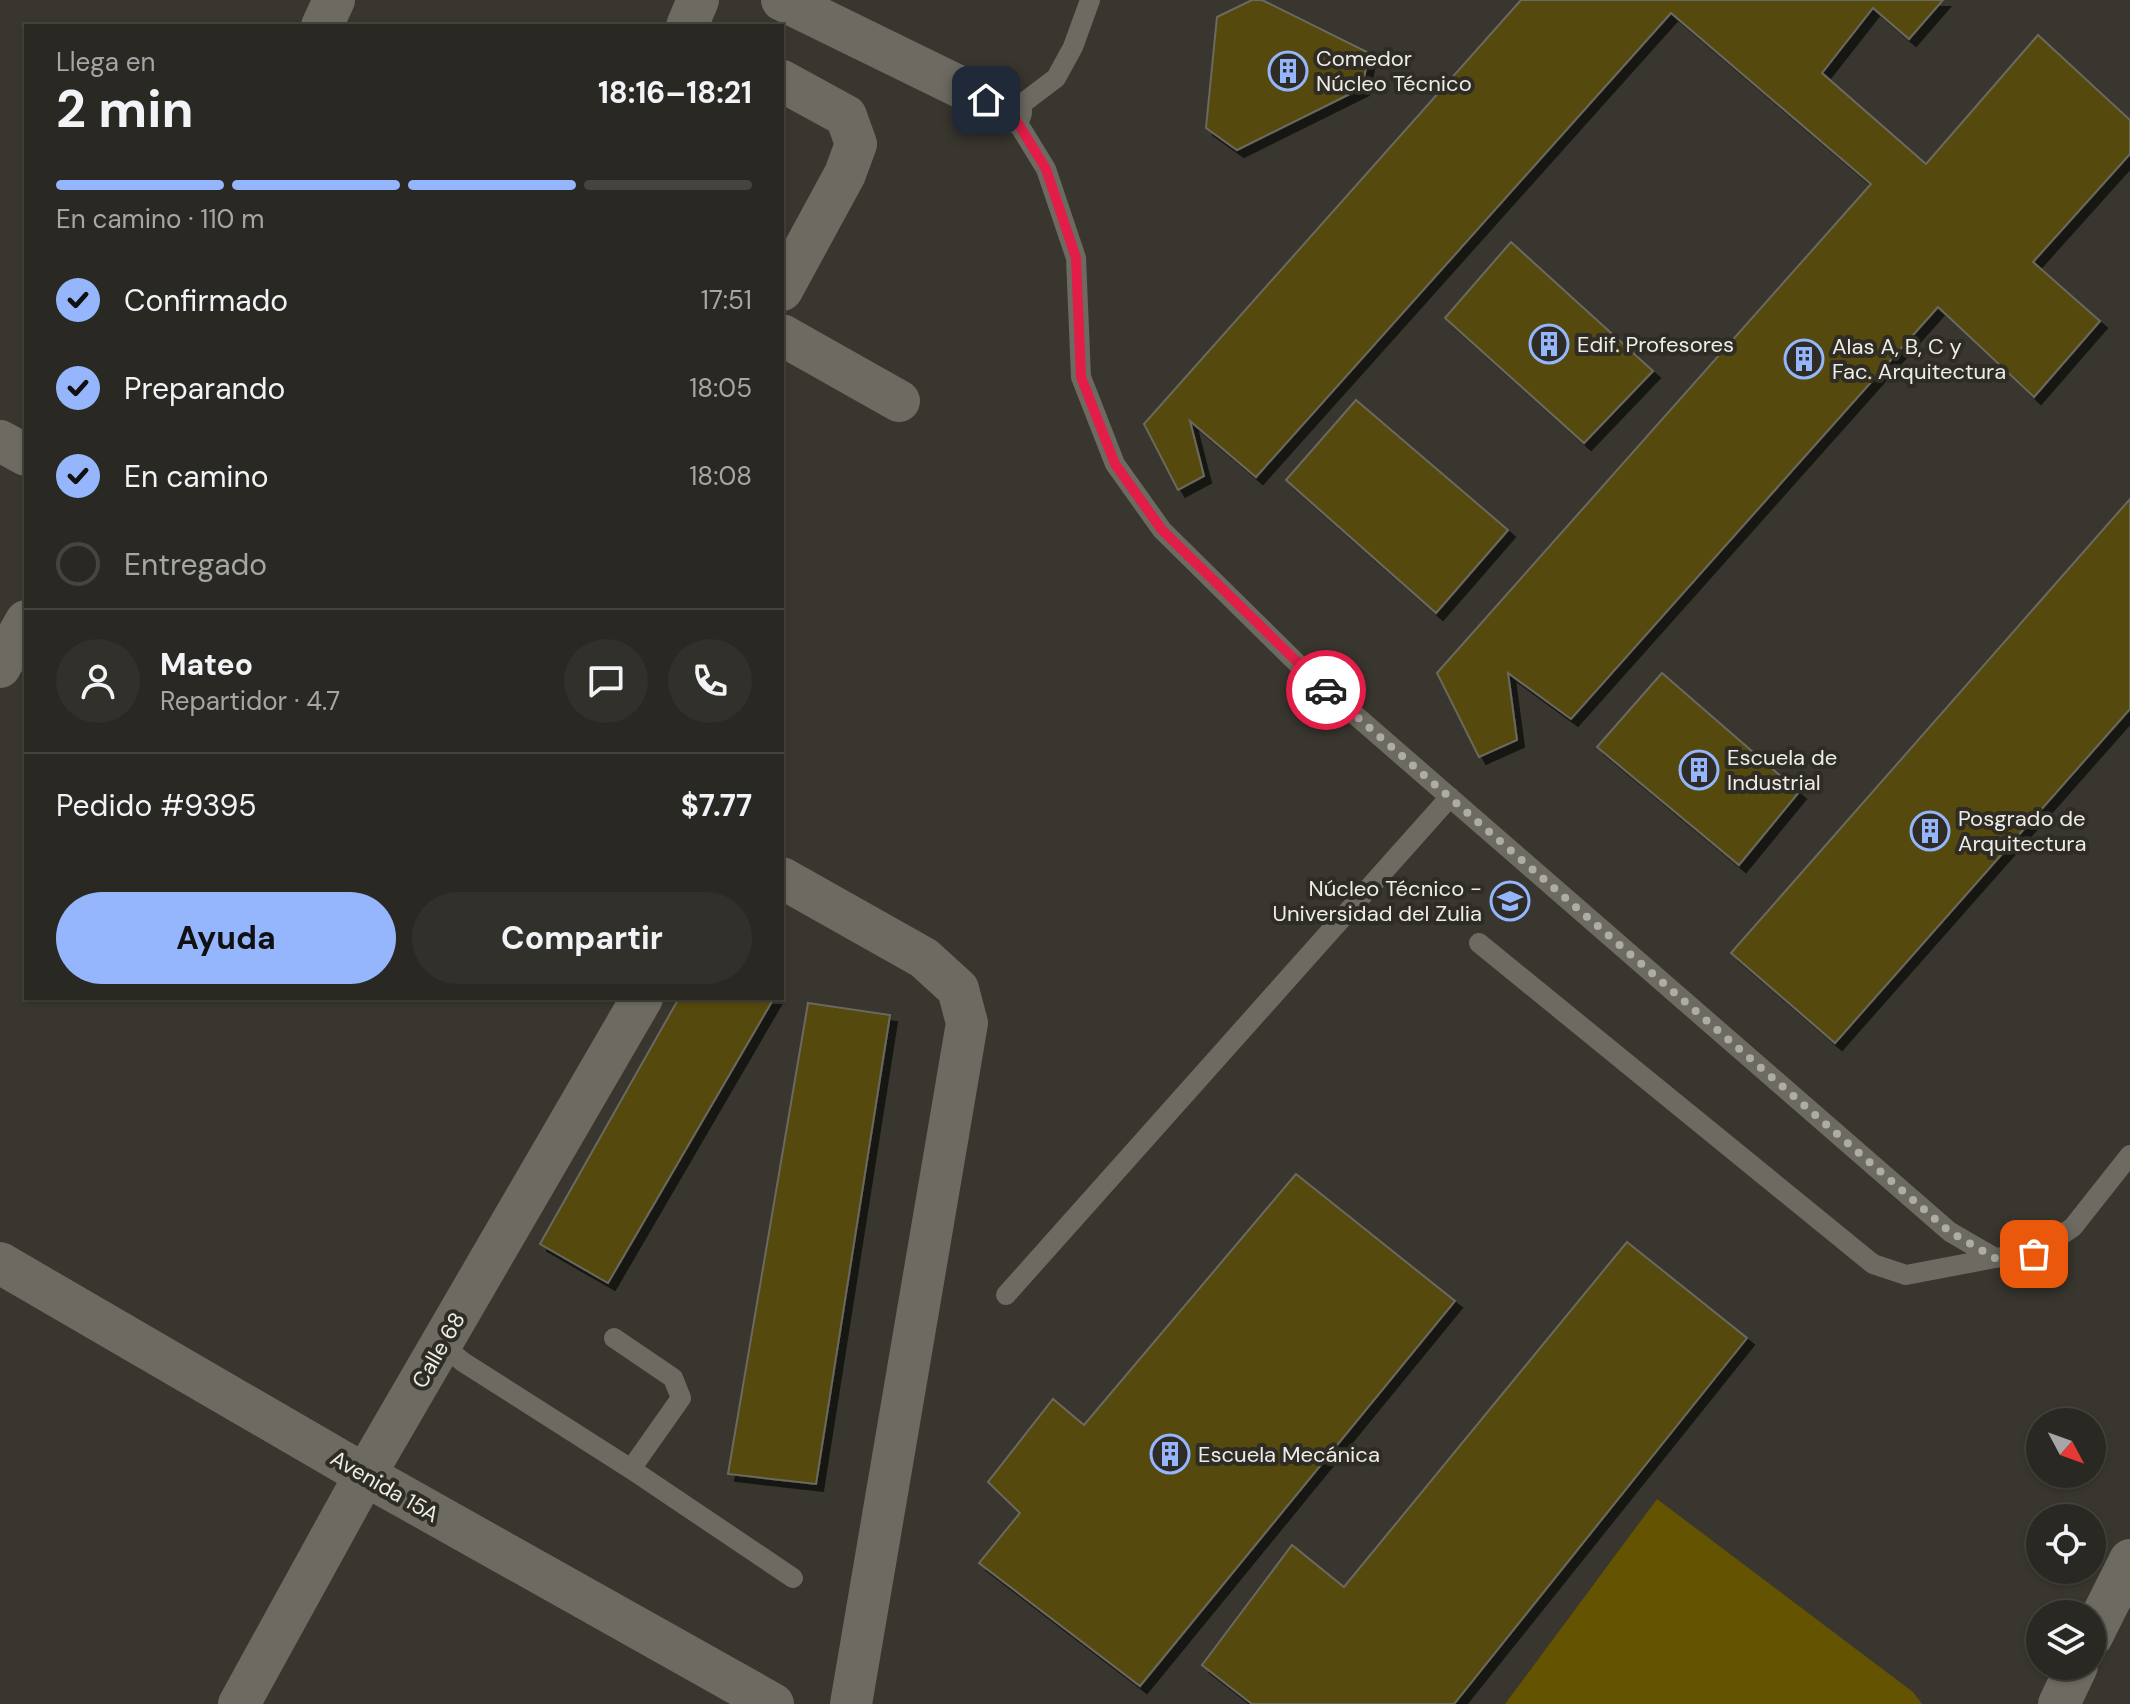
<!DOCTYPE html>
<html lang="es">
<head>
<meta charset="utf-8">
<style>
	body { margin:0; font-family:"DM Sans",sans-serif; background:#32302a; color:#f1f3f6; height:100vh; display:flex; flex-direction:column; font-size:30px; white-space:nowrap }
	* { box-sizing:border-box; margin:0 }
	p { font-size:26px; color:#a5a6a5 }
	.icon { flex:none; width:44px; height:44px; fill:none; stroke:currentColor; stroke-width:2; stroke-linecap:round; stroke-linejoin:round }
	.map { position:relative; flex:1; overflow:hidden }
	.panel { position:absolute; left:24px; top:24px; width:760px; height:976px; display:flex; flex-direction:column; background:#2a2822; border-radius:0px; box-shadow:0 2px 6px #0004,0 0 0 2px #464440 }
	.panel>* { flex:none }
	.needle { width:52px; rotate:131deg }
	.buttons { position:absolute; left:2026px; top:1408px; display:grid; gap:16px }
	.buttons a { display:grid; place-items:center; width:80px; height:80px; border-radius:50%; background:#2a2822; box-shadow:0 2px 6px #0004,0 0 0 2px #464440; font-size:40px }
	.pin { position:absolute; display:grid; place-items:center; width:68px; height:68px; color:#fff; margin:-34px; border-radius:16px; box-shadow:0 4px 12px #0006 }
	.courier { position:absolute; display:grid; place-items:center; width:80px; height:80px; margin:-40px; border:6px solid #e11d48; border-radius:50%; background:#fff; color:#222; box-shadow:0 2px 10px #0007 }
	.headline em { font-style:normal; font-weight:700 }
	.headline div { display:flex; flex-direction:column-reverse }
	.headline { display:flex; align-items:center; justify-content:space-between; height:136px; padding:0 32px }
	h1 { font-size:52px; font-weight:700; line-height:60px }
	.bar { display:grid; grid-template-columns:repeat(4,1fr); gap:12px 8px; align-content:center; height:96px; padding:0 32px }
	.bar i { height:10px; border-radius:6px; background:#464440 }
	.bar .current { background:#95b6fd }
	.bar p { grid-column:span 4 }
	.line { display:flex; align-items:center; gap:20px; padding:0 32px; border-top:2px solid #464440 }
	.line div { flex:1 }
	.round { display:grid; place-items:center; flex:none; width:84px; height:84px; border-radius:42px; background:#32302a }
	ol { padding:0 32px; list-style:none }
	li { display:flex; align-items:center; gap:24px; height:88px }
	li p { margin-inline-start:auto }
	li .icon { padding:8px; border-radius:50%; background:#95b6fd; color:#111; stroke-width:4 }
	li:last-child { color:#a5a6a5 }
	li i { width:44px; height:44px; border:4px solid #464440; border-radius:50% }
	.action { display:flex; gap:16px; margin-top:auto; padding:16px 32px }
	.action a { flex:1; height:92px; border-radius:48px; background:#95b6fd; color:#111; font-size:32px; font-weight:700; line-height:92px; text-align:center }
	.action a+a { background:#32302a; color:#f1f3f6 }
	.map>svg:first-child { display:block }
	.green { fill:#645402 }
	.building { fill:#54480b; stroke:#6b695f; stroke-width:2; filter:url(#shadow) }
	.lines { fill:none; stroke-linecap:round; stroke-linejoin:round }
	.lane { stroke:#6d6b61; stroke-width:20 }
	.street { stroke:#6d6b61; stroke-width:42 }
	.done { stroke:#aeaca6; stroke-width:8; stroke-dasharray:0 14.4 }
	.route { stroke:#e11d48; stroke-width:10 }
	.labels { text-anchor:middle; stroke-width:8; stroke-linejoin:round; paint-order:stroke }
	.poi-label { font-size:22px; fill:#edece6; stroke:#2e2c24; text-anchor:start }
	.street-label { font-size:22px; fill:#edece6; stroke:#2e2c24 }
</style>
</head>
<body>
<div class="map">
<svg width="2130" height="1704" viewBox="0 0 2130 1704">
	<defs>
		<filter id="shadow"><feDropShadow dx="7" dy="7" stdDeviation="0" flood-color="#0009"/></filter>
	</defs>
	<rect width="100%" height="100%" fill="#38362e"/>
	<path class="green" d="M1657 1499 1913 1692 1922 1704H1505Z"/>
	<path class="building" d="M1252 0H1262L1369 53 1362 88 1237 150 1206 128 1217 17Z
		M1521 0H1943L1909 39 1873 8 1822 73 1926 164 2038 35 2130 120V154L2033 262 2100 321 2034 397 1938 307 1571 719 1508 673 1517 740 1479 757 1437 673 1871 184 1671 13 1256 477 1190 421 1204 476 1178 490 1144 424Z
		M1511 242 1653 371 1584 443 1445 318Z
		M1356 400 1508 530 1436 613 1286 480Z
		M2130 499V709L1835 1043 1731 953Z
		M1662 673 1799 792 1739 865 1597 747Z
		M679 998H774L608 1283 540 1244Z
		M808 1003 890 1015 816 1484 728 1474Z
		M1296 1174 1455 1301 1140 1686 979 1563 1020 1513 988 1482 1053 1399 1084 1425Z
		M1627 1242 1747 1338 1454 1704H1252L1202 1665 1292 1545 1344 1587Z"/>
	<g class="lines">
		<path class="lane" d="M1090 0 1073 47 1056 78 1011 112 1046 169 1076 258 1081 377 1115 464 1162 530 1308 674 1950 1232 1995 1258 2034 1254 2073 1227 2130 1155
			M1479 943 1873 1264 1906 1275 1995 1258
			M1006 1295 1450 797
			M614 1338 673 1378 681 1398 631 1469
			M441 1344 463 1362 631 1469 793 1578"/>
		<path class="street" d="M782 0 1011 112
			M322 26 334 0
			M687 26 698 0
			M782 81 846 116 856 144 845 174 782 290
			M782 335 899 401
			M0 441 26 455
			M0 667 26 621
			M782 878 924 958 958 989 967 1023 851 1704
			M0 1263 365 1475 773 1704
			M2092 1636 2130 1560
			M239 1704 365 1475 642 998
			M2059 1704 2077 1666"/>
	</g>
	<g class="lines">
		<path class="done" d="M1326 690 1950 1232 1995 1258 2034 1254"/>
		<path class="route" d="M986 100 1011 112 1046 169 1076 258 1081 377 1115 464 1162 530 1326 690"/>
	</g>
	<defs>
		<g id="building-ring" transform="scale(2)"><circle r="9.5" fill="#2e2c24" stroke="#95b6fd" stroke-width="1.5"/><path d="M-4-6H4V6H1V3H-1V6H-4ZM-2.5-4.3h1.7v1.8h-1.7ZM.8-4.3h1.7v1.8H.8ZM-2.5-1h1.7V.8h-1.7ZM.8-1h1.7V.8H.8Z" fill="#95b6fd"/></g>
		<g id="university-ring" transform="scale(2)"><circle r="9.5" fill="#2e2c24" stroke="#95b6fd" stroke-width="1.5"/><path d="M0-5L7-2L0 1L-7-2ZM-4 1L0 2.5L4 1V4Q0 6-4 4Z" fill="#95b6fd"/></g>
	</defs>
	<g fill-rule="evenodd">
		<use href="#building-ring" x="1288" y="71"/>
		<use href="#building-ring" x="1549" y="344"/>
		<use href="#building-ring" x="1804" y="359"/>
		<use href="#building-ring" x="1699" y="770"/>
		<use href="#building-ring" x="1930" y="831"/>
		<use href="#university-ring" x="1510" y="901"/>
		<use href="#building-ring" x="1170" y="1454"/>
	</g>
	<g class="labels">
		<g class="poi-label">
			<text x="1316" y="66">Comedor<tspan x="1316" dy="25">Núcleo Técnico</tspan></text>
			<text x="1577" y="352">Edif. Profesores</text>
			<text x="1832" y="354">Alas A, B, C y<tspan x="1832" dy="25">Fac. Arquitectura</tspan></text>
			<text x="1727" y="765">Escuela de<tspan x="1727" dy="25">Industrial</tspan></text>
			<text x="1958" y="826">Posgrado de<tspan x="1958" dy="25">Arquitectura</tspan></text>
			<text x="1482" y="896" text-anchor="end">Núcleo Técnico -<tspan x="1482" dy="25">Universidad del Zulia</tspan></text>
			<text x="1198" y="1462">Escuela Mecánica</text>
		</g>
		<g class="street-label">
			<text transform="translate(438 1350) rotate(-60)" y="8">Calle 68</text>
			<text transform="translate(385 1486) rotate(30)" y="8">Avenida 15A</text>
		</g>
	</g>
</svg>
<div class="buttons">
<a><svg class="needle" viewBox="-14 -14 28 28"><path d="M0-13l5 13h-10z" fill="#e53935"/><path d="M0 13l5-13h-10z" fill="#a5a6a5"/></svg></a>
<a><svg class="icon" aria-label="locate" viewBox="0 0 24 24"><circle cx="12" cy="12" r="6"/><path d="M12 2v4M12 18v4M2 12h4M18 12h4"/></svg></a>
<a><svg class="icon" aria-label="layers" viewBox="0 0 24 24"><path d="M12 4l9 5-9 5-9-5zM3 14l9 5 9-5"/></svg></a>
</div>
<div class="pin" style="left:2034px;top:1254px;background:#ea580c"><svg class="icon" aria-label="bag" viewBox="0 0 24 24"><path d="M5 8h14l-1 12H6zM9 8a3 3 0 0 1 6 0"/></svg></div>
<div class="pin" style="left:986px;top:100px;background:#1f2937"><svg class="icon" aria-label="home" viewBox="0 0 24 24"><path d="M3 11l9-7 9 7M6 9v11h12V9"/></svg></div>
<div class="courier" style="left:1326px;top:690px"><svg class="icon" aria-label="car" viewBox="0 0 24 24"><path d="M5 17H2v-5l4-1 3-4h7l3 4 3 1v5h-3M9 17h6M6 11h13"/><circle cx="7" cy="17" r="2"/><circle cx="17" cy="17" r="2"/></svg></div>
<section class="panel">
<div class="headline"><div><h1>2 min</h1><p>Llega en</p></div><em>18:16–18:21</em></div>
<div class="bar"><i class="current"></i><i class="current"></i><i class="current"></i><i></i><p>En camino · 110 m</p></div>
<ol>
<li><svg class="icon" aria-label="check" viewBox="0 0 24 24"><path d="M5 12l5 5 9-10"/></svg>Confirmado<p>17:51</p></li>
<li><svg class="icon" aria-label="check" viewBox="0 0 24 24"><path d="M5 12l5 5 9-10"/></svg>Preparando<p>18:05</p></li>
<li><svg class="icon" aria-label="check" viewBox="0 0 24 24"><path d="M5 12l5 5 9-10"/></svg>En camino<p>18:08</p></li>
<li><i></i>Entregado</li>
</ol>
<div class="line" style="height:144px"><a class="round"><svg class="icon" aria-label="person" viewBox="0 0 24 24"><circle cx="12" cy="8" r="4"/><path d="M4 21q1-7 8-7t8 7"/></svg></a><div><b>Mateo</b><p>Repartidor · 4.7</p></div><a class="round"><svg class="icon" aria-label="chat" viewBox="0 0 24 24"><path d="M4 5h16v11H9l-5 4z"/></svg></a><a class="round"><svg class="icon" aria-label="phone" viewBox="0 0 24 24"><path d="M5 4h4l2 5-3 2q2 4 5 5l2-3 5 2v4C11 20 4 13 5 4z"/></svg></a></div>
<div class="line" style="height:104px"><div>Pedido #9395</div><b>$7.77</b></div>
<div class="action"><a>Ayuda</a><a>Compartir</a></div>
</section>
</div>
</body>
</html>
